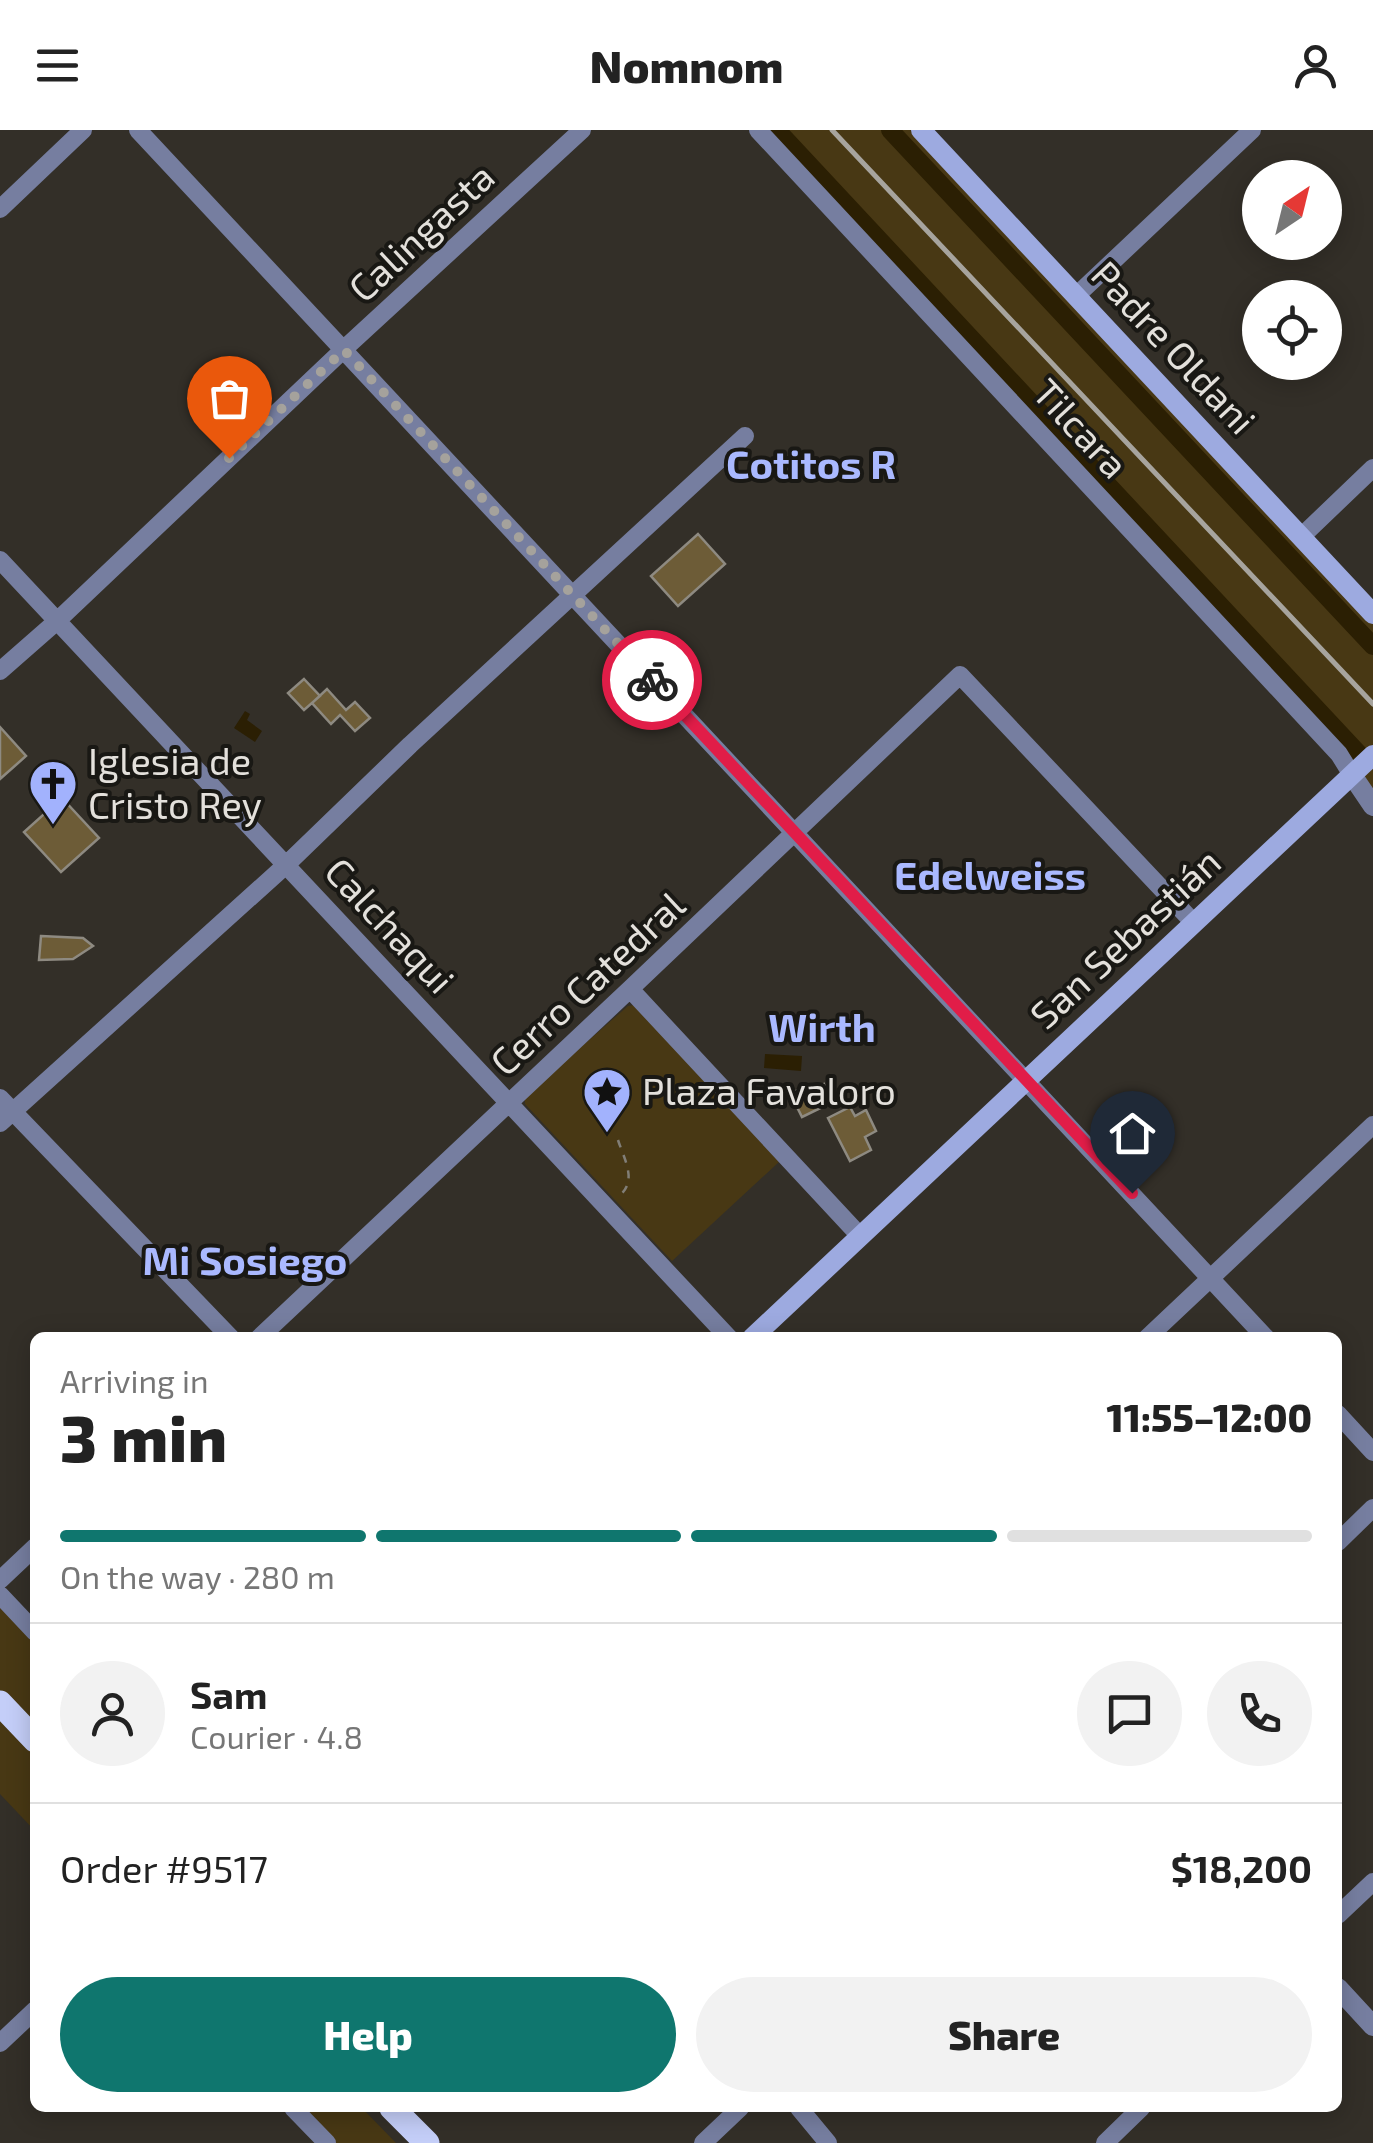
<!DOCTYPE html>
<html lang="en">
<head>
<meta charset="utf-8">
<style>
	body { margin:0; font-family:"Exo 2",sans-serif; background:#f2f2f2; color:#222; height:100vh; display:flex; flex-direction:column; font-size:38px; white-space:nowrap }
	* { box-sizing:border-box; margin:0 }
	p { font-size:32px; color:#767676 }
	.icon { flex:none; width:55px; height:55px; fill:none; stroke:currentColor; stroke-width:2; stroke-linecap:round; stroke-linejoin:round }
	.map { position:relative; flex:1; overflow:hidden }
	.side { position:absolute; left:30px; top:1202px; width:1312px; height:780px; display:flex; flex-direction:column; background:#fff; border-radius:15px; box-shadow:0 5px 25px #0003 }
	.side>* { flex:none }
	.needle { width:65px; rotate:35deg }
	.fabs { position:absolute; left:1242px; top:30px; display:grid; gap:20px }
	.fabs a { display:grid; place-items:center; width:100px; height:100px; border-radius:50%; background:#fff; box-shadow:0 5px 25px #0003; font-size:50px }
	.pin { position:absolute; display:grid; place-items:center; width:85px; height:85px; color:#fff; margin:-102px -42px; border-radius:50% 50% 50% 0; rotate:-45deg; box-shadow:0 0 10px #0007 }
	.pin .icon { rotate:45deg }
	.courier { position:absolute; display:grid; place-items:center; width:100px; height:100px; margin:-50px; border:8px solid #e11d48; border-radius:50%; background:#fff; color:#222; box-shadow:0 2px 12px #0007 }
	.head em { font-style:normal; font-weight:800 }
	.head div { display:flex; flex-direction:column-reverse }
	.head { display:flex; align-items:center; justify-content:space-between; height:170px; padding:0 30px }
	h1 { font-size:65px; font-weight:800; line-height:75px }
	.bar { display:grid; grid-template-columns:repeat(4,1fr); gap:15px 10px; align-content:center; height:120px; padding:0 30px }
	.bar i { height:12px; border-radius:8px; background:#e0e0e0 }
	.bar .active { background:#0f766e }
	.bar p { grid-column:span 4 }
	.line { display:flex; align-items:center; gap:25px; padding:0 30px; border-top:2px solid #e0e0e0 }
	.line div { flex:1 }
	.round { display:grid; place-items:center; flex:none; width:105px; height:105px; border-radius:52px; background:#f2f2f2 }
	.button { display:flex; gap:20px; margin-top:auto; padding:20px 30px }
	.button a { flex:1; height:115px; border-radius:60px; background:#0f766e; color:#fff; font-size:40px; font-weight:800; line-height:115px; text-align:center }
	.button a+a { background:#f2f2f2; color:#222 }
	header { display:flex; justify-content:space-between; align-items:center; height:130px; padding:0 30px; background:#fff; font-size:45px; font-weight:800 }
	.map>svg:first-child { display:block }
	.green { fill:#483814 }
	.water { fill:#2b1f03 }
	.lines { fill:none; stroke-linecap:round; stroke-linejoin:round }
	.canal { stroke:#2b1f03; stroke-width:18 }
	.building { fill:#6d5c37; stroke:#8e8a81; stroke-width:2.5 }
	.path { stroke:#817e77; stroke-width:2.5; stroke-dasharray:8 8; stroke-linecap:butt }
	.minor { stroke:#767ea0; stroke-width:18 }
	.tertiary { stroke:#767ea0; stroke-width:20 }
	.secondary { stroke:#9daae0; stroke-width:20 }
	.primary { stroke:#c4cef8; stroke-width:25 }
	.rail { stroke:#a7a49e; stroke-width:5 }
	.done { stroke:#a5a29c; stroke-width:10; stroke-dasharray:0 18 }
	.route { stroke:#e11d48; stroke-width:12 }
	.labels { text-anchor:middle; stroke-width:8; stroke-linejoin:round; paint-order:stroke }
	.street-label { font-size:38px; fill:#e3e0db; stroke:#191814 }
	.poi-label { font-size:38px; fill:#e3e0db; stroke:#191814; text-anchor:start }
	.neighbourhood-label { font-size:40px; font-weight:bold; fill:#aab9ff; stroke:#191814 }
</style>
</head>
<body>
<header><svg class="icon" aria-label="menu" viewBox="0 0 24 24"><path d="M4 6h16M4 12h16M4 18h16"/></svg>Nomnom<svg class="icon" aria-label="person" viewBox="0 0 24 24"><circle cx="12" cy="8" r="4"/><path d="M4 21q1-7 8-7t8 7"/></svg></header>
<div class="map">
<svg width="1373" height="2013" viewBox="0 0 1373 2013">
	<rect width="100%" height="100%" fill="#332f28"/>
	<path class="green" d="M758 0H921L1373 484V676L1339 624Z
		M634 875 780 1031 672 1131 525 974V966L628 876Z
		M0 1465 35 1502V1701L0 1664Z
		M300 1978H362L396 2013H334Z"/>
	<path class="water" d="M245 581 250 584 247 590 262 601 255 612 234 598Z
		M765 924 802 926 801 941 764 938Z"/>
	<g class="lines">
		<path class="canal" d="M777 0 1359 624
			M890 0 1373 516"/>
	</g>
	<path class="building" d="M698 404 725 434 678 476 651 446Z
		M304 549 320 566 304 580 288 563Z
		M327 559 346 580 355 572 370 588 355 601 340 585 331 594 312 573Z
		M0 597 26 626 0 649Z
		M62 668 99 708 61 742 24 702Z
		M41 806 83 808 93 816 73 829 39 830Z
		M824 954 833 972 802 987 790 963 804 958 807 963Z
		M850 977 855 986 866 980 876 1001 865 1007 871 1020 850 1031 828 988Z"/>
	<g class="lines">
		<path class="path" d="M618 1010C624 1029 638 1051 619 1066"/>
		<path class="minor" d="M138 0 1266 1208
			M758 0 1339 624 1352 645
			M0 79 83 0
			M1076 166 1252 0
			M1301 407 1373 338
			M0 430 729 1208
			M0 541 57 491 344 219 582 0
			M630 859 860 1106
			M0 968 231 1208
			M0 993 287 734 410 615 745 306
			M259 1208 630 859 960 545 1194 793
			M1147 1208 1373 995
			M1338 1284 1373 1322
			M1338 1412 1373 1378
			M0 1450 35 1417
			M0 1465 35 1502
			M1338 1785 1373 1752
			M0 1913 35 1880
			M293 1978 327 2013
			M799 1978 828 2013
			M703 2013 740 1978
			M1105 2013 1141 1978"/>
		<path class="tertiary" d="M1352 645 1373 676
			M1338 1858 1373 1896"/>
		<path class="secondary" d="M921 0 1373 484
			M752 1208 1373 625"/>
		<path class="primary" d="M0 1573 35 1610
			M392 1978 427 2013"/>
		<path class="rail" d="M832 0 1373 574"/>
	</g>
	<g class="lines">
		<path class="done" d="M229 328 344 220 652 550"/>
		<path class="route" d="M652 550 1132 1063"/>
	</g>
	<defs>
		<g id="church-pin" transform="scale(2.5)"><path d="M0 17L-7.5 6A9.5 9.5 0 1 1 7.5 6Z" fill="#a2b2fd" stroke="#191814"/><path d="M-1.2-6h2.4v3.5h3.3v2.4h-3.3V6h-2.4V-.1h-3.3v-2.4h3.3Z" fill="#111"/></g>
		<g id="sight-pin" transform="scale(2.5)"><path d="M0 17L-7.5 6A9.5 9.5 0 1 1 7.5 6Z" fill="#a2b2fd" stroke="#191814"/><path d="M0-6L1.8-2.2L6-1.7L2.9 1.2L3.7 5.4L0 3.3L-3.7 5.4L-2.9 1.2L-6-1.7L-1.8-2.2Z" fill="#111"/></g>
	</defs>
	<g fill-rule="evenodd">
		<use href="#church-pin" x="53" y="654"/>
		<use href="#sight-pin" x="607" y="962"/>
	</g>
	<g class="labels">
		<g class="street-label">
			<text transform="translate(422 103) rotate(-43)" y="13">Calingasta</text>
			<text transform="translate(1173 218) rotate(47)" y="13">Padre Oldani</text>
			<text transform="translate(1080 299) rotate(47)" y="13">Tilcara</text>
			<text transform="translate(389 796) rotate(47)" y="13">Calchaqui</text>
			<text transform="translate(1126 809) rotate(-43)" y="13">San Sebastián</text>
			<text transform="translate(588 854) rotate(-43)" y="13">Cerro Catedral</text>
		</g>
		<g class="poi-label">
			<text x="88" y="645">Iglesia de<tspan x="88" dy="44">Cristo Rey</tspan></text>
			<text x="642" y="975">Plaza Favaloro</text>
		</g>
		<g class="neighbourhood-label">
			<text x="811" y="349">Cotitos R</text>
			<text x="990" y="760">Edelweiss</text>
			<text x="822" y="912">Wirth</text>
			<text x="245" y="1145">Mi Sosiego</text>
		</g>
	</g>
</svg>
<div class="fabs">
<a><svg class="needle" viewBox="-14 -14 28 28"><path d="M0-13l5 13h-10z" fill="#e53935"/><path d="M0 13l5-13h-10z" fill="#767676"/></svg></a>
<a><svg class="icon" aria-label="locate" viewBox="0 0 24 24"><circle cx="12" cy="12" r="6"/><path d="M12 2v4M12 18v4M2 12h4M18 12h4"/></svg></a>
</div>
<div class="pin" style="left:229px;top:328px;background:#ea580c"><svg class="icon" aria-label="bag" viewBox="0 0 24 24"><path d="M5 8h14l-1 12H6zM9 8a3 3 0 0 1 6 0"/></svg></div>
<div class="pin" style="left:1132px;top:1063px;background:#1f2937"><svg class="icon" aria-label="home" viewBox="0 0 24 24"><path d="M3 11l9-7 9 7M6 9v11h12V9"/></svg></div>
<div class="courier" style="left:652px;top:550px"><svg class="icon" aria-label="bike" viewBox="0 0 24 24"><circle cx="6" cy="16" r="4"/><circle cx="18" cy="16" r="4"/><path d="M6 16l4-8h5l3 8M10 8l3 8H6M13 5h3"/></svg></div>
<section class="side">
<div class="head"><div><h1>3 min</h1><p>Arriving in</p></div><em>11:55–12:00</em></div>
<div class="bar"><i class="active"></i><i class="active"></i><i class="active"></i><i></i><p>On the way · 280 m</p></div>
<div class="line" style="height:180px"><a class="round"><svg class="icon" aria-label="person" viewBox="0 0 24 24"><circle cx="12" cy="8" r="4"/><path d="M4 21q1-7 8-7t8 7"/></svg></a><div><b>Sam</b><p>Courier · 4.8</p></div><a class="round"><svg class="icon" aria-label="chat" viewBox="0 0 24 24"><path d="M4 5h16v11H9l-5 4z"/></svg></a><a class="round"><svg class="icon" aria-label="phone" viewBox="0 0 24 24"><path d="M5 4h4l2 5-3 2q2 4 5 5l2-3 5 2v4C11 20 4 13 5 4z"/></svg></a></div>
<div class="line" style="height:130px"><div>Order #9517</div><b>$18,200</b></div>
<div class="button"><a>Help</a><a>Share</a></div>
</section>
</div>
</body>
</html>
